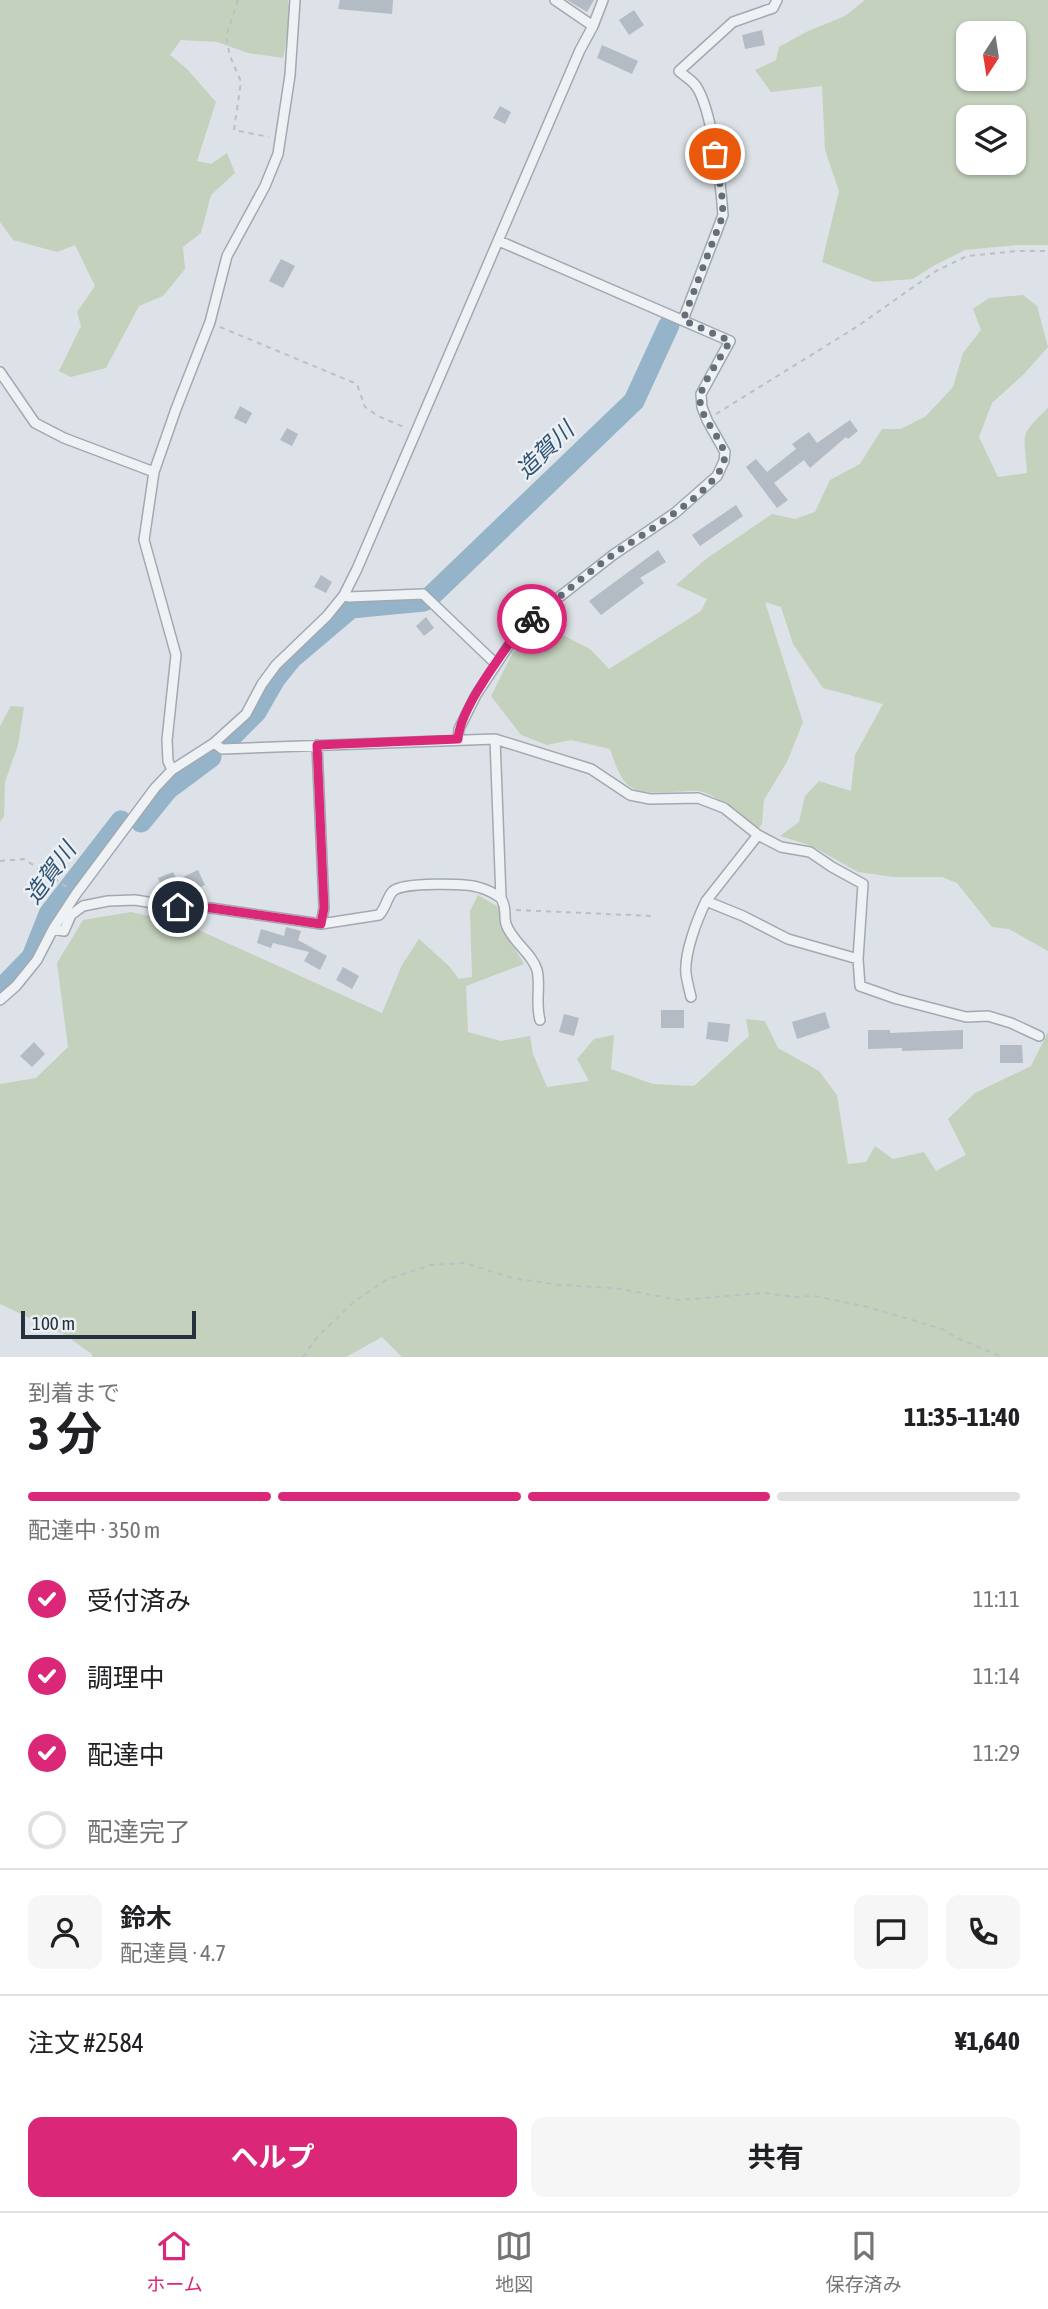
<!DOCTYPE html>
<html lang="ja">
<head>
<meta charset="utf-8">
<style>
	body { margin:0; font-family:"Asap Condensed","Noto Sans JP",sans-serif; background:#f6f6f6; color:#202124; height:100vh; display:flex; flex-direction:column; font-size:26px; white-space:nowrap }
	* { box-sizing:border-box; margin:0 }
	p { font-size:23px; color:#757577 }
	.icon { flex:none; width:38px; height:38px; fill:none; stroke:currentColor; stroke-width:2; stroke-linecap:round; stroke-linejoin:round }
	.map { position:relative; height:1357px; overflow:hidden }
	.details { display:flex; flex-direction:column; background:#fff; flex:1 }
	.details>* { flex:none }
	.needle { width:46px; rotate:192deg }
	.buttons { position:absolute; left:956px; top:21px; display:grid; gap:14px }
	.buttons a { display:grid; place-items:center; width:70px; height:70px; border-radius:14px; background:#fff; box-shadow:0 2px 5px #0004; font-size:35px }
	.scale { position:absolute; left:21px; bottom:18px; width:175px; box-sizing:border-box; padding-left:7px; border:4px solid #26313e; border-top:0; font-size:19px; line-height:24px; white-space:nowrap; color:#26313e; -webkit-text-stroke:5px #ecf0f5; paint-order:stroke }
	.pin { position:absolute; display:grid; place-items:center; width:60px; height:60px; color:#fff; margin:-30px; border:4px solid #fff; border-radius:50%; box-shadow:0 2px 7px #0007 }
	.courier { position:absolute; display:grid; place-items:center; width:70px; height:70px; margin:-35px; border:5px solid #db2777; border-radius:50%; background:#fff; color:#222; box-shadow:0 2px 9px #0007 }
	.overview em { font-style:normal; font-weight:700 }
	.overview div { display:flex; flex-direction:column-reverse }
	.overview { display:flex; align-items:center; justify-content:space-between; height:119px; padding:0 28px }
	h1 { font-size:46px; font-weight:700; line-height:52px }
	.bar { display:grid; grid-template-columns:repeat(4,1fr); gap:10px 7px; align-content:center; height:84px; padding:0 28px }
	.bar i { height:9px; border-radius:5px; background:#e0e0e0 }
	.bar .active { background:#db2777 }
	.bar p { grid-column:span 4 }
	.line { display:flex; align-items:center; gap:18px; padding:0 28px; border-top:2px solid #e0e0e0 }
	.line div { flex:1 }
	.round { display:grid; place-items:center; flex:none; width:74px; height:74px; border-radius:14px; background:#f6f6f6 }
	ol { padding:0 28px; list-style:none }
	li { display:flex; align-items:center; gap:21px; height:77px }
	li p { margin-inline-start:auto }
	li .icon { padding:7px; border-radius:50%; background:#db2777; color:#fff; stroke-width:4 }
	li:last-child { color:#757577 }
	li i { width:38px; height:38px; border:4px solid #e0e0e0; border-radius:50% }
	.button { display:flex; gap:14px; margin-top:auto; padding:14px 28px }
	.button a { flex:1; height:80px; border-radius:14px; background:#db2777; color:#fff; font-size:28px; font-weight:700; line-height:80px; text-align:center }
	.button a+a { background:#f6f6f6; color:#202124 }
	.menu { display:flex; justify-content:space-around; align-items:center; height:98px; border-top:2px solid #e0e0e0; background:#fff; font-size:19px; color:#757577 }
	.menu a { display:grid; justify-items:center; gap:4px }
	.menu .active { color:#db2777 }
	.map>svg:first-child { display:block }
	.green { fill:#c4d1bd; fill-rule:evenodd }
	.lines { fill:none; stroke-linecap:round; stroke-linejoin:round }
	.river { stroke:#95b4c9; stroke-width:21 }
	.building { fill:#b3bbc4 }
	.minor-casing { stroke:#a2a9b1; stroke-width:12 }
	.path { stroke:#bbc0c5; stroke-width:2; stroke-dasharray:5 5; stroke-linecap:butt }
	.minor { stroke:#eff2f5; stroke-width:9 }
	.done { stroke:#666f79; stroke-width:7; stroke-dasharray:0 12.6 }
	.route { stroke:#db2777; stroke-width:9 }
	.labels { text-anchor:middle; stroke-width:5; stroke-linejoin:round; paint-order:stroke }
	.water-label { font-size:23px; font-style:italic; fill:#2e5473; stroke:#ecf0f5 }
</style>
</head>
<body>
<div class="map">
<svg width="1048" height="1357" viewBox="0 0 1048 1357">
	<rect width="100%" height="100%" fill="#dce2e7"/>
	<path class="green" d="M0 0H288L291 21 283 58 248 53 217 42 181 40 170 55 187 69 216 102 197 161 211 164 227 153 235 173 211 195 201 233 183 247 185 269 163 296 139 306 106 368 71 377 59 371 81 326 77 312 95 286 75 245 57 252 13 240 0 222Z
		M865 0H1048V245H1017L965 250 933 266 913 279 874 282 822 262 839 191 825 150 822 86 771 92 755 70 776 60 779 47 806 32 845 16ZM1013 33V79H968V33ZM1013 117V163H968V117Z
		M1023 295 1037 306 1048 347 1024 374 992 403 979 437 998 477 1027 473C1025 434 1017 437 1048 408V951L1009 929 992 927 957 883 942 877H894L858 872 812 846 780 836 799 822 805 796 819 781 851 791 855 755 883 704 823 688 793 644 781 607 765 602 803 722 787 762 764 800 762 824 759 828C741 816 720 796 699 791 691 790 680 792 672 792 629 795 623 788 610 749L571 740 547 745 521 735 491 696 513 652 557 632 590 649 609 669 701 611 707 599 676 585 706 559 772 514 795 519 815 512 830 480 860 464 882 429H901L926 416 953 387 963 353 981 330 973 309 989 298Z
		M11 706 24 707 18 745 5 782 4 816 0 822V726Z
		M478 895 500 908 505 932 524 964 466 986 468 1032 501 1041 530 1036 533 1054 547 1087 589 1081 577 1059 594 1039 614 1035 611 1069 653 1084 694 1086 749 1036 746 1019 765 1021 778 1048 819 1071 837 1095 848 1164 866 1162 875 1146 893 1159 924 1152 936 1171 966 1155 948 1119 975 1093 1031 1066 1048 1032V1357H402L382 1337 346 1357H92V1354L65 1335 0 1304V1084L36 1078 68 1047 57 963 83 920 131 912 183 923 382 1013 402 965 419 939 449 966 459 979 472 977 470 911Z"/>
	<g class="lines">
		<path class="river" d="M432 595 634 401 669 325
			M226 742 256 712 275 679 292 658 351 608 424 601
			M141 822 168 789 211 757
			M0 990 32 957 49 914 121 821"/>
	</g>
	<path class="building" d="M340 0H393L392 14 338 9Z
		M567 0H594L587 12Z
		M634 10 644 25 629 35 619 20Z
		M762 30 765 45 745 49 742 35Z
		M602 45 638 61 632 74 597 58Z
		M500 106 511 112 505 124 493 118Z
		M281 259 295 266 283 288 269 281Z
		M240 406 252 413 246 424 234 418Z
		M850 420 858 431 848 439 846 437 810 468 804 460 774 483 788 500 777 508 746 467 756 459 767 472 796 449 792 444 809 432 817 443Z
		M287 428 298 434 292 446 280 440Z
		M736 505 743 516 700 546 692 535Z
		M658 550 666 562 640 578 644 583 601 615 589 601Z
		M321 575 332 582 326 593 314 587Z
		M426 617 434 628 424 636 416 626Z
		M198 870 205 885 187 893 181 878Z
		M173 872 178 882 162 889 158 878Z
		M286 927 301 931 298 940 327 956 320 970 304 961 309 952 273 943 271 948 257 943 261 929 284 936Z
		M343 967 359 976 352 989 336 980Z
		M661 1010H684V1028H661Z
		M825 1012 830 1028 797 1039 792 1022Z
		M564 1014 579 1018 574 1036 559 1032Z
		M708 1022 730 1024 728 1042 706 1039Z
		M868 1030H890V1033L963 1030V1049L902 1051V1048L868 1049Z
		M34 1042 45 1054 32 1067 20 1056Z
		M1000 1045H1022L1023 1063H1000Z"/>
	<g class="lines">
		<g class="minor-casing">
			<path id="minor" d="M555 0 593 26
				M683 320 723 215C721 186 712 109 696 86 692 80 684 76 679 71L733 22 773 8 777 0
				M0 372 35 423 64 438 154 472
				M344 595 349 597 423 594 496 664
				M458 739 459 729 476 695 521 627 613 555 675 513 717 476 724 461 725 452 707 420 702 407 701 394 730 341 499 241
				M495 739 501 898C508 911 503 914 506 924 512 942 532 953 537 970 541 986 535 1002 540 1020
				M214 743 222 749 495 739 591 769 630 795 650 799 698 798 724 808 758 835 781 847 810 852 832 867 863 884 858 959 860 986 897 999 966 1017 988 1016 1011 1023 1039 1036
				M317 745 324 908 321 924
				M172 770 168 761 167 740 176 655 144 540 154 472 176 409 210 322 227 256 265 186 278 154 290 75 295 0
				M706 901 743 916 788 939 858 959
				M53 929 64 931 71 915 83 906 108 901 135 900 178 907 211 908 321 924 379 915C386 908 387 897 393 891 403 882 468 883 481 888 488 890 495 894 501 898
				M691 997C689 989 687 981 686 974 684 953 697 920 706 901L758 835
				M0 1000 16 986 37 960 53 929 76 894 155 788 172 770 214 743 246 714 262 684 276 665 327 616 344 595 357 569 580 50 593 26 603 0"/>
		</g>
		<path class="path" d="M238 0 226 37 230 56 241 82 234 130 269 137
			M220 327 357 384 365 407 378 416 406 428
			M716 414 858 326 936 271 967 256 1017 251H1048
			M0 861 24 859 67 887
			M516 910 652 916
			M303 1357 318 1336 355 1301 386 1280 430 1265 465 1263 512 1278 560 1285 615 1288 679 1300 762 1293 796 1297 814 1296 864 1306 942 1329 957 1338 1002 1357"/>
		<use href="#minor" class="minor"/>
	</g>
	<g class="lines">
		<path class="done" d="M532 619C558 598 584 576 611 556 638 536 716 493 724 461 729 441 694 417 701 393 706 377 722 356 730 341L683 320 723 215 722 197 715 154"/>
		<path class="route" d="M178 907 211 908 321 924 324 908 317 745 458 739C460 708 503 653 521 627L532 619"/>
	</g>
	<g class="labels">
		<g class="water-label">
			<text transform="translate(545 450) rotate(-44)" y="8">造賀川</text>
			<text transform="translate(50 873) rotate(-54)" y="8">造賀川</text>
		</g>
	</g>
</svg>
<div class="buttons">
<a><svg class="needle" viewBox="-14 -14 28 28"><path d="M0-13l5 13h-10z" fill="#e53935"/><path d="M0 13l5-13h-10z" fill="#757577"/></svg></a>
<a><svg class="icon" aria-label="layers" viewBox="0 0 24 24"><path d="M12 4l9 5-9 5-9-5zM3 14l9 5 9-5"/></svg></a>
</div>
<div class="scale">100 m</div>
<div class="pin" style="left:715px;top:154px;background:#ea580c"><svg class="icon" aria-label="bag" viewBox="0 0 24 24"><path d="M5 8h14l-1 12H6zM9 8a3 3 0 0 1 6 0"/></svg></div>
<div class="pin" style="left:178px;top:907px;background:#1f2937"><svg class="icon" aria-label="home" viewBox="0 0 24 24"><path d="M3 11l9-7 9 7M6 9v11h12V9"/></svg></div>
<div class="courier" style="left:532px;top:619px"><svg class="icon" aria-label="bike" viewBox="0 0 24 24"><circle cx="6" cy="16" r="4"/><circle cx="18" cy="16" r="4"/><path d="M6 16l4-8h5l3 8M10 8l3 8H6M13 5h3"/></svg></div>
</div>
<section class="details">
<div class="overview"><div><h1>3 分</h1><p>到着まで</p></div><em>11:35–11:40</em></div>
<div class="bar"><i class="active"></i><i class="active"></i><i class="active"></i><i></i><p>配達中 · 350 m</p></div>
<ol>
<li><svg class="icon" aria-label="check" viewBox="0 0 24 24"><path d="M5 12l5 5 9-10"/></svg>受付済み<p>11:11</p></li>
<li><svg class="icon" aria-label="check" viewBox="0 0 24 24"><path d="M5 12l5 5 9-10"/></svg>調理中<p>11:14</p></li>
<li><svg class="icon" aria-label="check" viewBox="0 0 24 24"><path d="M5 12l5 5 9-10"/></svg>配達中<p>11:29</p></li>
<li><i></i>配達完了</li>
</ol>
<div class="line" style="height:126px"><a class="round"><svg class="icon" aria-label="person" viewBox="0 0 24 24"><circle cx="12" cy="8" r="4"/><path d="M4 21q1-7 8-7t8 7"/></svg></a><div><b>鈴木</b><p>配達員 · 4.7</p></div><a class="round"><svg class="icon" aria-label="chat" viewBox="0 0 24 24"><path d="M4 5h16v11H9l-5 4z"/></svg></a><a class="round"><svg class="icon" aria-label="phone" viewBox="0 0 24 24"><path d="M5 4h4l2 5-3 2q2 4 5 5l2-3 5 2v4C11 20 4 13 5 4z"/></svg></a></div>
<div class="line" style="height:91px"><div>注文 #2584</div><b>¥1,640</b></div>
<div class="button"><a>ヘルプ</a><a>共有</a></div>
</section>
<nav class="menu">
<a class="active"><svg class="icon" aria-label="home" viewBox="0 0 24 24"><path d="M3 11l9-7 9 7M6 9v11h12V9"/></svg>ホーム</a>
<a><svg class="icon" aria-label="map" viewBox="0 0 24 24"><path d="M3 6l6-2 6 2 6-2v14l-6 2-6-2-6 2zM9 4v14M15 6v14"/></svg>地図</a>
<a><svg class="icon" aria-label="saved" viewBox="0 0 24 24"><path d="M7 4h10v16l-5-4-5 4z"/></svg>保存済み</a>
</nav>
</body>
</html>
